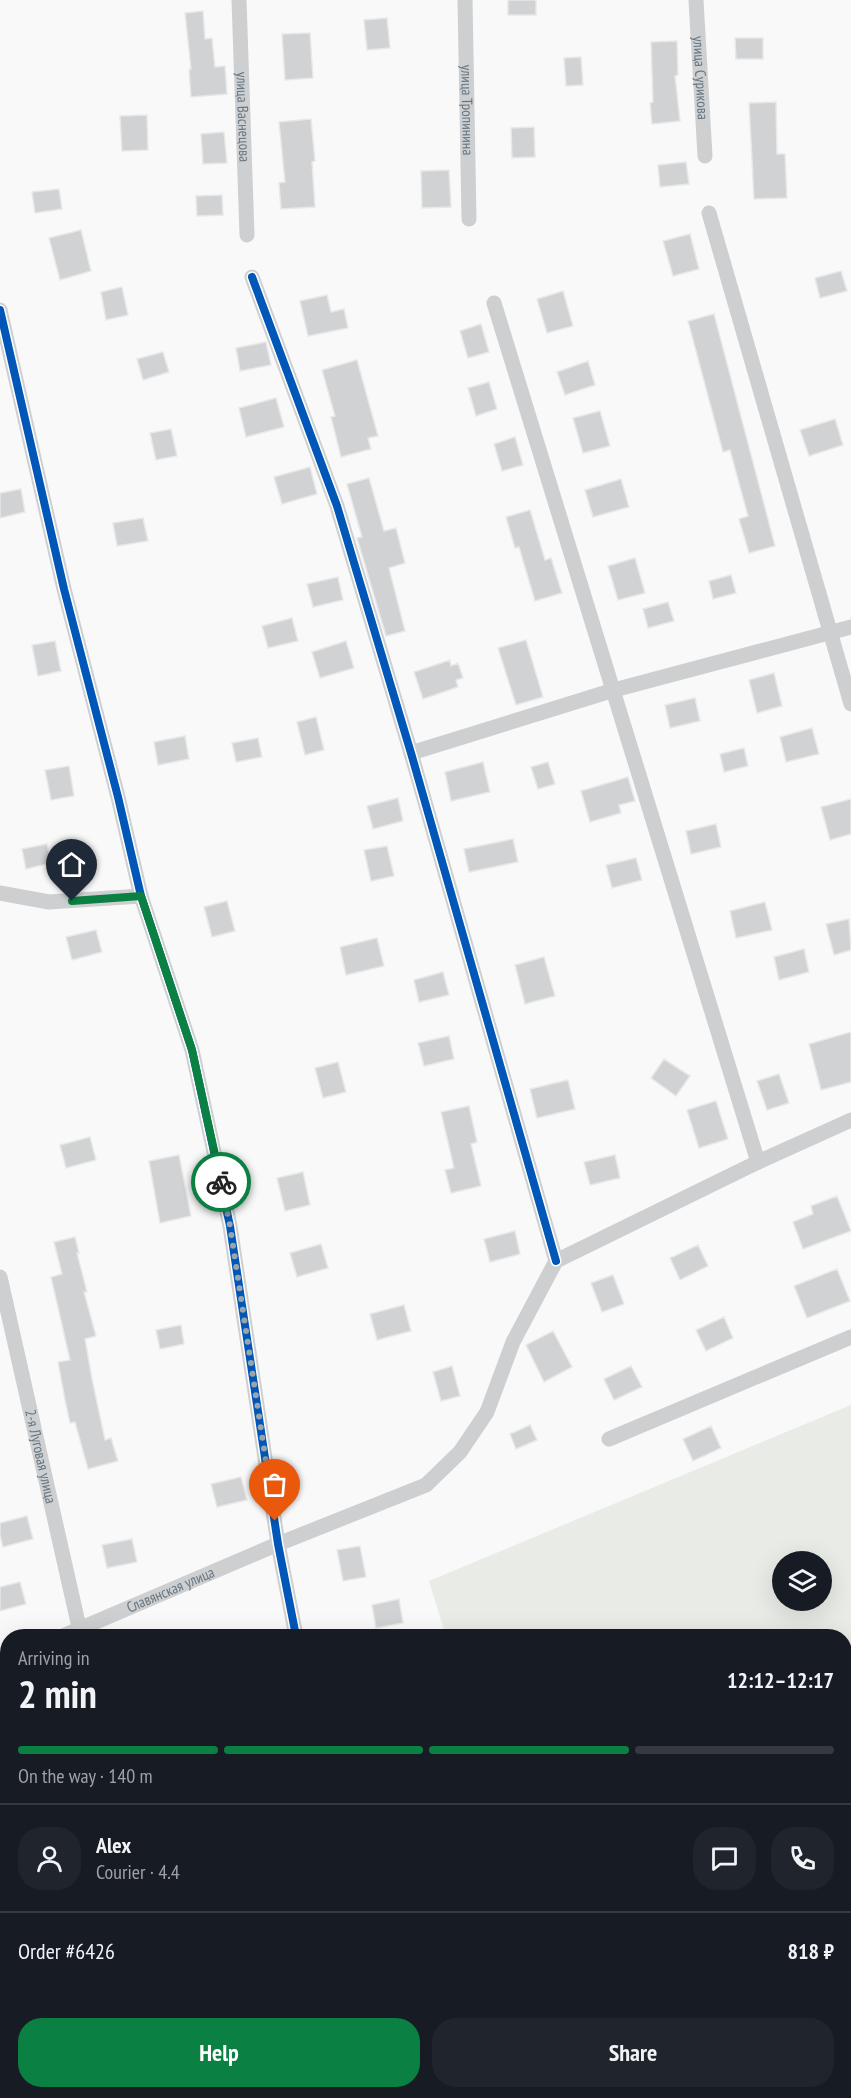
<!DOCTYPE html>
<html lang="en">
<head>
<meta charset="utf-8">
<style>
	body { margin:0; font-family:"PT Sans Narrow",sans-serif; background:#20242c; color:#f1f3f6; height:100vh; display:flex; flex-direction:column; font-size:22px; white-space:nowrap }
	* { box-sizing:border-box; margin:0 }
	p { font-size:20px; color:#9ea1a6 }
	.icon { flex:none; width:33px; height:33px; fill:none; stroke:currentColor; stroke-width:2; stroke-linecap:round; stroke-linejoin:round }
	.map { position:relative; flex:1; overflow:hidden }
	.side { position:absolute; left:0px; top:1629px; width:852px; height:470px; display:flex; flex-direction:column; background:#171b24; border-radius:24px 24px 0 0; box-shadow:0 6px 24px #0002 }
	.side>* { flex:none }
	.buttons { position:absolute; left:772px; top:1551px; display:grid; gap:12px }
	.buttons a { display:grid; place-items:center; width:60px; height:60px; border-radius:50%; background:#171b24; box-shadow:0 6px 24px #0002; font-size:30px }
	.pin { position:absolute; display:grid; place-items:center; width:51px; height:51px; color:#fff; margin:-62px -26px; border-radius:50% 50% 50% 0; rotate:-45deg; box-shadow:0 0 6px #0007 }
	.pin .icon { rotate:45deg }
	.courier { position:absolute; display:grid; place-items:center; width:60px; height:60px; margin:-30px; border:4px solid #0b8043; border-radius:50%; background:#fff; color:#222; box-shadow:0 2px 8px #0007 }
	.headline em { font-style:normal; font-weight:600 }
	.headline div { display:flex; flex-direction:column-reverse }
	.headline { display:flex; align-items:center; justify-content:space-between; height:102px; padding:0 18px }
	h1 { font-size:39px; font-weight:600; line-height:45px }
	.bar { display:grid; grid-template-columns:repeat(4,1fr); gap:9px 6px; align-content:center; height:72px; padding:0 18px }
	.bar i { height:8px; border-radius:4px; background:#363941 }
	.bar .selected { background:#0b8043 }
	.bar p { grid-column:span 4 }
	.line { display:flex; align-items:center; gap:15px; padding:0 18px; border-top:2px solid #363941 }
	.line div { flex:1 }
	.round { display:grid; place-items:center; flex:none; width:63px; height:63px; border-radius:24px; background:#20242c }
	.action { display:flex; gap:12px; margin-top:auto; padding:12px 18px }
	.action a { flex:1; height:69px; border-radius:24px; background:#0b8043; color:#fff; font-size:24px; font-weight:600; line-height:69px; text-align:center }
	.action a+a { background:#20242c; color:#f1f3f6 }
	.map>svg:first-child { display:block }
	.green { fill:#e8ebe6; fill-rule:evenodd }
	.building { fill:#d0d2d3; stroke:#e8e8e8; stroke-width:1.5 }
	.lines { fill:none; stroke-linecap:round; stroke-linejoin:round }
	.street { stroke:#cecfd0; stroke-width:15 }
	.cycleway-casing { stroke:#fff; stroke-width:11 }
	.cycleway { stroke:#0057b8; stroke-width:8 }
	.done { stroke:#99a4ac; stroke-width:6; stroke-dasharray:0 10.8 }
	.route { stroke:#0b8043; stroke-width:8 }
	.labels { text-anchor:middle; stroke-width:6; stroke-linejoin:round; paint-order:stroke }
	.street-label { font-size:15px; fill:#657683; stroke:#fff }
</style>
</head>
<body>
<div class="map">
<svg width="851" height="2098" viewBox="0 0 851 2098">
	<rect width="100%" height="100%" fill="#f9f9f9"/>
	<path class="green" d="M851 1405V2000L845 2006 844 1636H446L429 1581ZM783 1562H822V1600H783Z"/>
	<path class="building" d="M508 0H536V15H508Z
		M203 11 205 39 212 38 215 67 225 66 227 94 191 97 189 70 191 69 185 13Z
		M387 18 390 48 367 50 364 20Z
		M310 33 313 78 285 80 282 34Z
		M735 38H763V59H736Z
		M677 41 678 75 675 76 680 121 652 124 650 103 653 102 651 42Z
		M581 57 583 85 566 86 564 58Z
		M776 102 777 154H785L787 198 754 199 749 103Z
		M147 115 148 150 122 151 120 116Z
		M311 119 315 161 312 162 315 207 281 209 279 183 285 182 279 122Z
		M534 127 535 157 512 158 511 128Z
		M224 132 227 163 203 164 201 134Z
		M686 162 689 184 660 187 658 165Z
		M449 170 451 207 422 208 421 171Z
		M59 189 62 209 35 213 32 192Z
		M222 195 223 215 197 216 196 196Z
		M81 230 91 271 60 280 49 238Z
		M690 234 699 269 673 276 663 241Z
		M841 271 847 291 820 298 815 278Z
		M122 287 128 315 106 320 101 292Z
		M563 291 573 326 547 333 537 299Z
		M327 295 331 312 344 309 348 328 308 336 300 301Z
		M714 314 775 546 749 553 739 519 748 516 730 450 723 452 688 321Z
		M481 324 489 352 468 358 460 331Z
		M266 342 271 365 240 371 236 348Z
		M163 352 169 372 143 380 137 359Z
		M357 360 378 436 368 438 371 449 341 457 331 417 335 416 322 370Z
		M588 361 595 385 565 395 557 372Z
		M489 382 497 409 476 416 468 388Z
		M276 398 284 427 246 437 239 408Z
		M600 411 610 446 583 453 573 418Z
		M835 419 843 445 809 456 800 430Z
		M171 429 177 456 156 460 150 433Z
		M515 437 523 465 502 471 494 444Z
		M310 467 317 494 282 504 274 477Z
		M369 478 384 531 396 528 405 563 389 568 405 631 386 636 357 538 362 537 347 484Z
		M621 479 629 507 593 517 585 490Z
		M21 489 25 512 0 518V493Z
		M530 510 545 560 551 558 562 593 535 601 519 547 515 548 506 517Z
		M143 518 148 541 117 546 113 523Z
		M635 558 645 593 618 600 608 566Z
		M731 575 736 593 713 599 709 581Z
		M338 577 343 600 313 607 307 584Z
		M668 602 674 621 648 628 643 609Z
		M292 618 298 641 268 648 262 626Z
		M526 640 543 697 516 705 498 648Z
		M55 641 61 671 38 676 32 645Z
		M346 641 354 668 320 678 312 652Z
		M450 660 451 666 458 663 463 678 456 680 458 687 423 699 414 672Z
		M774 673 782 706 757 713 749 680Z
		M695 698 700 721 670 728 665 705Z
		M316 717 324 750 305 755 297 722Z
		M812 728 819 754 786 762 780 737Z
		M185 736 189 759 158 765 154 742Z
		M258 738 262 757 236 762 232 743Z
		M744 748 748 766 724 772 720 754Z
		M483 762 490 792 451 801 445 772Z
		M548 762 555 784 538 789 531 767Z
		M69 766 74 796 51 800 45 770Z
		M628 777 635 801 619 805 621 813 590 822 581 791Z
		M398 798 403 821 373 829 367 806Z
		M851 799V834L830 840 821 807Z
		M716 824 721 847 691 854 686 831Z
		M513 839 518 862 469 872 464 849Z
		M47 844 51 863 26 869 22 849Z
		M387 846 394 876 371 881 364 850Z
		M636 858 642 880 612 888 606 865Z
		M227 901 235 931 212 937 204 907Z
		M765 902 772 930 736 938 730 911Z
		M849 919 851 950 834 955 826 924Z
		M96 930 102 952 72 960 66 937Z
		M377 938 384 966 346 975 340 947Z
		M804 949 809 972 779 980 774 957Z
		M544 957 555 996 525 1004 515 965Z
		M443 972 449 995 419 1002 414 980Z
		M851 1032V1082L821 1090 809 1044Z
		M449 1036 454 1059 424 1066 418 1043Z
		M664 1059 690 1076 676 1096 651 1078Z
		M338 1062 346 1092 323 1098 315 1068Z
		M779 1074 789 1103 767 1110 757 1081Z
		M568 1080 575 1109 537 1118 530 1089Z
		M716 1101 728 1139 699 1148 687 1110Z
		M469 1106 477 1142 471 1144 481 1186 451 1193 445 1170 454 1168 441 1112Z
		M90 1137 96 1160 66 1168 60 1145Z
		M179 1155 191 1216 160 1223 149 1161Z
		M615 1155 620 1178 590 1185 584 1162Z
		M303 1172 310 1205 285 1211 277 1178Z
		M837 1196 851 1231 803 1249 793 1222 813 1214 811 1206Z
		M515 1231 520 1254 490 1262 484 1239Z
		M75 1237 79 1253H77L87 1292H84L96 1336 85 1339 92 1379 105 1440 111 1438 118 1461 88 1469 75 1422 70 1423 65 1400 58 1362 70 1360 51 1277 62 1274 54 1242Z
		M321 1244 328 1268 297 1277 290 1253Z
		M698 1245 708 1266 680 1280 670 1258Z
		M837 1269 850 1301 807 1318 794 1286Z
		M613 1275 624 1304 602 1312 591 1283Z
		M404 1305 411 1331 377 1340 370 1314Z
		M724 1317 733 1338 706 1351 696 1330Z
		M181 1325 184 1344 160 1349 156 1330Z
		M553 1331 572 1367 544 1382 526 1345Z
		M452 1366 460 1396 441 1401 433 1372Z
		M631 1366 642 1387 614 1400 604 1379Z
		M530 1425 537 1440 516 1449 510 1434Z
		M711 1426 721 1448 693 1461 683 1439Z
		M241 1477 247 1500 217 1507 211 1484Z
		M27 1516 33 1539 3 1547 0 1535V1523Z
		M132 1539 137 1562 107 1568 102 1545Z
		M360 1546 366 1577 343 1581 337 1550Z
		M20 1582 26 1604 0 1611V1587Z
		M399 1599 403 1623 376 1628 372 1605Z"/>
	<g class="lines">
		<g class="street">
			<path id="s1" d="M239 0 247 235"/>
			<path id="s2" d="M465 0 469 219"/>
			<path id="s3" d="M696 0 705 156"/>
			<path d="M709 213 851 704"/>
			<path d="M252 277 337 506 411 753 556 1261"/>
			<path d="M494 303 758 1162"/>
			<path d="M0 310 64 589 118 797 141 896 192 1050 230 1226 278 1544 296 1636"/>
			<path d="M411 753 614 690 851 627"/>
			<path d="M0 893 49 902 141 896"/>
			<path id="s4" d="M0 1277 81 1636"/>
			<path d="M609 1439 851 1337"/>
			<path id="s5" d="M63 1636 278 1544 426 1485 460 1452 487 1412 513 1342 556 1261 758 1162 851 1120"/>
			<path d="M0 1664 8 1661"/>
			<path d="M844 2036 851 2040"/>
		</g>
		<g class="cycleway-casing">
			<path id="cycleway" d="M252 277 337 506 411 753 556 1261
				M0 310 64 589 118 797 141 896 192 1050 230 1226 278 1544 296 1636"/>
		</g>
		<use href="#cycleway" class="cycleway"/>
	</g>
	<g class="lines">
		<path class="done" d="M221 1182 230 1226 275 1521"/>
		<path class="route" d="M72 901 141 896 192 1050 221 1182"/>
	</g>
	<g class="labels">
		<g class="street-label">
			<text dy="5" stroke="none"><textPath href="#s3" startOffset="78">улица Сурикова</textPath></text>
			<text dy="5" stroke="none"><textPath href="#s2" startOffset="110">улица Тропинина</textPath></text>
			<text dy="5" stroke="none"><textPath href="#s1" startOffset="117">улица Васнецова</textPath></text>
			<text dy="5" stroke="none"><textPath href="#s4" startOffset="184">2-я Луговая улица</textPath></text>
			<text dy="5" stroke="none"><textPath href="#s5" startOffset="117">Славянская улица</textPath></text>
		</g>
	</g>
</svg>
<div class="buttons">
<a><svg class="icon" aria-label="layers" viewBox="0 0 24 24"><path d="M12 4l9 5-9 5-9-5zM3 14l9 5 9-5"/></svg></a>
</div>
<div class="pin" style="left:275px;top:1521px;background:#ea580c"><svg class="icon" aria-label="bag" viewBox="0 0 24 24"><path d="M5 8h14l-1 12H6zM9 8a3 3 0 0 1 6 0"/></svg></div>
<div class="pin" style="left:72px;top:901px;background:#1f2937"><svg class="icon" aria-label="home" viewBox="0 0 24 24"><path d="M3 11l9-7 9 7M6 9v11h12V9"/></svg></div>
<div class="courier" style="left:221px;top:1182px"><svg class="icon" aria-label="bike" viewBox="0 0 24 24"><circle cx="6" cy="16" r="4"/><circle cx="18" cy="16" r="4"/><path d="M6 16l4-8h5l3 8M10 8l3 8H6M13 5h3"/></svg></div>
<section class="side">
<div class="headline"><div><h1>2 min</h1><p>Arriving in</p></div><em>12:12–12:17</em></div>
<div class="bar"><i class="selected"></i><i class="selected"></i><i class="selected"></i><i></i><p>On the way · 140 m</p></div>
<div class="line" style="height:108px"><a class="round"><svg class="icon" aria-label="person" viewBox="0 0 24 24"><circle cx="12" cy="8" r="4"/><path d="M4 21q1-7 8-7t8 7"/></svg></a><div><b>Alex</b><p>Courier · 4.4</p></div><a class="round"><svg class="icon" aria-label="chat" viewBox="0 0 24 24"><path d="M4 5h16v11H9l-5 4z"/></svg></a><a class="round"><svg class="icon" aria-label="phone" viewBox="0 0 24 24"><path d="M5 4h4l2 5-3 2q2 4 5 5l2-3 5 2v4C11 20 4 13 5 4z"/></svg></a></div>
<div class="line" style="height:78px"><div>Order #6426</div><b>818 ₽</b></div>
<div class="action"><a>Help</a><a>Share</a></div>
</section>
</div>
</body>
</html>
